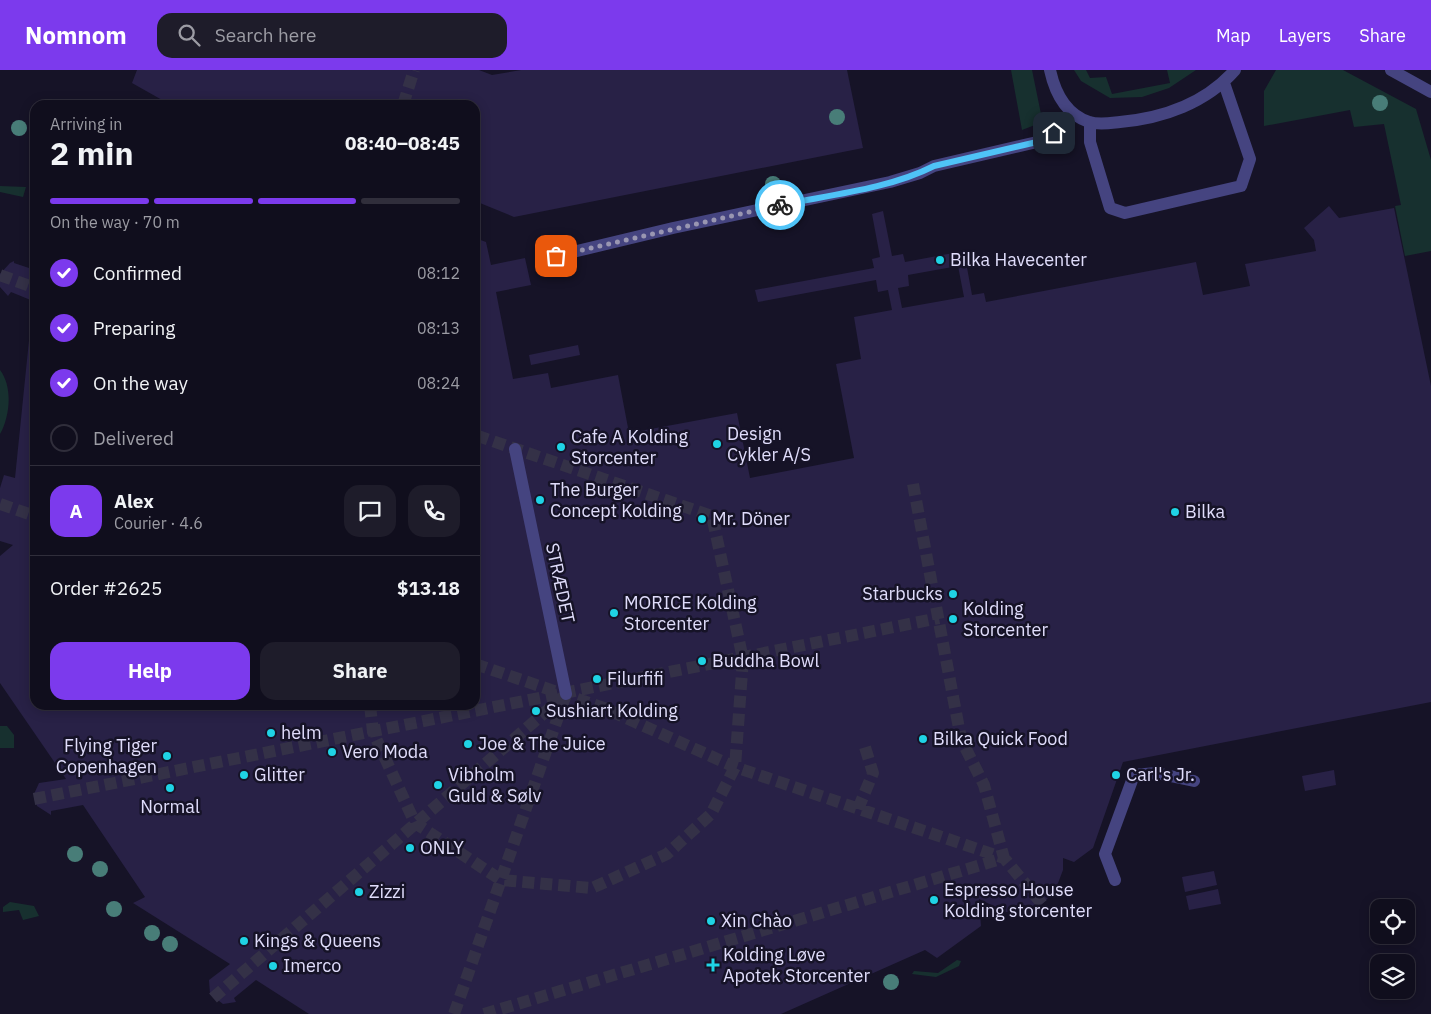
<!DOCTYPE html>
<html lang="en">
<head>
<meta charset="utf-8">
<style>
	body { margin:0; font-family:"IBM Plex Sans",sans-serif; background:#1e1c2a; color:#f1f3f6; height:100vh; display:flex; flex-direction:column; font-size:19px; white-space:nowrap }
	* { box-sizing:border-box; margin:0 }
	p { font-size:16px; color:#9c9ca4 }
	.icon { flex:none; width:28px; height:28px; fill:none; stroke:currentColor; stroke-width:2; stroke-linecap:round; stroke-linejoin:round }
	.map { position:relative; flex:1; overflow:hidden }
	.panel { position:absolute; left:30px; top:30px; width:450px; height:610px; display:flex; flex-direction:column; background:#100e1d; border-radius:15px; box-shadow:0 2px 12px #0003,0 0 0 1px #302e3b }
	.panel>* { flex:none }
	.controls { position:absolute; left:1370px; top:829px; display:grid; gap:10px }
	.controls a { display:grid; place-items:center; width:45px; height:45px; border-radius:10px; background:#100e1d; box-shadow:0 2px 12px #0003,0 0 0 1px #302e3b; font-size:25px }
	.pin { position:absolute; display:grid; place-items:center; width:42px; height:42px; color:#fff; margin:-21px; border-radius:10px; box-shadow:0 2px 8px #0006 }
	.courier { position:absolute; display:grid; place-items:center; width:50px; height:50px; margin:-25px; border:4px solid #4fc3f7; border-radius:50%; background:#fff; color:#222; box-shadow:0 1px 6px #0007 }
	.headline em { font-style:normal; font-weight:700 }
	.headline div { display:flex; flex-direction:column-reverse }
	.headline { display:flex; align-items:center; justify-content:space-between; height:85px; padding:0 20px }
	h1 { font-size:32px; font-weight:700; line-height:38px }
	.bar { display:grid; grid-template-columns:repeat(4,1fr); gap:8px 5px; align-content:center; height:60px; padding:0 20px }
	.bar i { height:6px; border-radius:4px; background:#302e3b }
	.bar .on { background:#7c3aed }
	.bar p { grid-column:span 4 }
	.line { display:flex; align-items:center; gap:12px; padding:0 20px; border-top:1px solid #302e3b }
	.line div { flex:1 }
	.round { display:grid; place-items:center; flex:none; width:52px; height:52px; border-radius:15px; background:#1e1c2a }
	ol { padding:0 20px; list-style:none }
	li { display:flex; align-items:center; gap:15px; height:55px }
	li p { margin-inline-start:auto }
	li .icon { padding:5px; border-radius:50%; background:#7c3aed; color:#fff; stroke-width:4 }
	li:last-child { color:#9c9ca4 }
	li i { width:28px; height:28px; border:2px solid #302e3b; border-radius:50% }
	.cta { display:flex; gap:10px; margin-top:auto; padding:10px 20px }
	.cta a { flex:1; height:58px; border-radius:15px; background:#7c3aed; color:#fff; font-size:20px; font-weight:700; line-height:58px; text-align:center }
	.cta a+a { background:#1e1c2a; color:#f1f3f6 }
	header { display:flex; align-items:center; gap:30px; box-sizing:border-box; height:70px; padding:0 25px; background:#7c3aed; color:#fff }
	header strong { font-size:24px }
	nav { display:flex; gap:28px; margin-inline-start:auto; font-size:18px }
	.search { width:350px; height:45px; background:#1e1c2a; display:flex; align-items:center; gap:12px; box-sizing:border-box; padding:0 18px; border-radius:15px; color:#9c9ca4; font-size:19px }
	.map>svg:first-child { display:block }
	.green { fill:#17302f }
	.building { fill:#282146; fill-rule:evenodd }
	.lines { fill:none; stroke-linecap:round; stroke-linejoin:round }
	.minor-tunnel { stroke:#343147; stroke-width:12; stroke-dasharray:12 6; stroke-linecap:butt }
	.minor { stroke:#454480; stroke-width:12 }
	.tree { fill:#487d78 }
	.done { stroke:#9996b1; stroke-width:5; stroke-dasharray:0 9 }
	.route { stroke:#4fc3f7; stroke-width:6 }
	.poi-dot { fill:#1fd3e5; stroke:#161327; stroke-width:2 }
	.labels { text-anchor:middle; stroke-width:5; stroke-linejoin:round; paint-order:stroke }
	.poi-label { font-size:18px; fill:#e0ddfb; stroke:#161327; text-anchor:start }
	.street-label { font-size:18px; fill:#e0ddfb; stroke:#161327 }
</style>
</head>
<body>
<header>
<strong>Nomnom</strong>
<div class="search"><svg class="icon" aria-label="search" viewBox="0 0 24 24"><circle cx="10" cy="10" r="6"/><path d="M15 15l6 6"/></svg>Search here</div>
<nav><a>Map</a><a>Layers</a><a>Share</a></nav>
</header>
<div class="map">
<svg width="1431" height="944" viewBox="0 0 1431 944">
	<rect width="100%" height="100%" fill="#161327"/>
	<path class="green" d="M1011 0H1032L1041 44 1035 55 1022 60Z
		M1074 0H1086L1090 8 1106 7 1112 24 1170 13 1167 0H1196L1169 18 1142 27 1110 28 1081 11Z
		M1276 0H1343L1416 39 1431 90V181L1405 186 1395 136 1401 135 1384 54 1354 57 1350 40 1264 56V21Z
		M0 116 26 117 23 127 0 122Z
		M0 300C13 317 10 346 0 364Z
		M0 656H7L14 665V678H0Z
		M10 832 34 836 39 846 23 850 19 840 3 842V837Z
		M957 890 961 891 959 896 936 907 912 904 914 901 938 903Z"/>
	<path class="building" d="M137 0H479L492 5 521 0H847L863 78 514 147 475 131V35H171L132 13Z
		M1329 136 1339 148 1394 138 1431 316V632L1123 692 1093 778 1074 792 1063 788V800L1055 821 1042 834 1021 841 1006 842 979 829 981 856 937 888 925 880 781 944H309L256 910 234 928 236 932 223 934 210 924 209 910 230 894 133 833 145 827 83 735 51 741V745L37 736 34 724 39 713 66 709 0 613V486L13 475 0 471V418L4 405 15 408 33 231 11 222 8 226 0 217V204L10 193 14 191V193L35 200V635H475V168L486 172 491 195 525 188 531 215 496 222 513 309 548 303 551 318 618 305 629 363 737 343 750 408 854 388 836 294 861 289 854 247 892 240 888 220 878 222 876 210 758 232 755 220 874 198 872 189 880 187 872 144 883 141 892 186 903 184 905 192 964 181 972 225 984 223 986 232 1196 192 1203 225 1250 216 1245 194 1316 181 1314 170 1304 158ZM958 196 964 227 902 238 898 218 909 216 908 205Z
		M578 275 580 285 531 295 529 285Z
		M1334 700 1336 715 1305 721 1302 706Z
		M1214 801 1217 815 1185 822 1182 807Z
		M1218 819 1221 834 1189 840 1186 826Z"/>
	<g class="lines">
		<path class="minor-tunnel" d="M403 35 414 0
			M0 205 35 218
			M0 434 35 446
			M475 594 604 638 735 697 1004 788 1042 834
			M370 635 373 662 415 753 501 810 592 818 667 784 711 744 735 697 743 589 712 446 475 365
			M34 729 939 548
			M858 739 873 703 865 677
			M213 928 564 626
			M454 944 565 627
			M484 944 1004 788 984 715 961 669 913 414"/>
		<path class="minor" d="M1050 0C1055 23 1065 44 1089 52 1099 55 1110 53 1120 52 1163 48 1206 33 1235 0
			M1391 0 1431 22
			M1090 52V72L1110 138 1125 143 1241 116 1250 89 1224 13
			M556 186 673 158 890 112 920 103 934 96 1037 72 1054 63 1071 42
			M515 379 566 624
			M1115 810 1105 784 1134 705 1156 703 1194 711"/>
	</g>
	<g class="tree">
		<circle cx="1380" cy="33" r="8"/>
		<circle cx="837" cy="47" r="8"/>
		<circle cx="19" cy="58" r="8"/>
		<circle cx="773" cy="114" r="8"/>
		<circle cx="75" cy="784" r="8"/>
		<circle cx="100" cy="799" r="8"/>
		<circle cx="114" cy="839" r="8"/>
		<circle cx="152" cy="863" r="8"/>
		<circle cx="170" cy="874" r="8"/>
		<circle cx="891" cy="912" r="8"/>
	</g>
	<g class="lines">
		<path class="done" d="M556 186 780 135"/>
		<path class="route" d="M780 135C829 125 889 119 934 96L1037 72 1054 63"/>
	</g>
	<g class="poi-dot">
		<circle cx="940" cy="190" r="5"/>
		<circle cx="717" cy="374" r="5"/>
		<circle cx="561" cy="377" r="5"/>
		<circle cx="540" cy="430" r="5"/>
		<circle cx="1175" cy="442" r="5"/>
		<circle cx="702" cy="449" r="5"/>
		<circle cx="953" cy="524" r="5"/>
		<circle cx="614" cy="543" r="5"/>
		<circle cx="953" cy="549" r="5"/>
		<circle cx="702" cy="591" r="5"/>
		<circle cx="597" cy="609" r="5"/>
		<circle cx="536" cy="641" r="5"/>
		<circle cx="271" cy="663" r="5"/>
		<circle cx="923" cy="669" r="5"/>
		<circle cx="468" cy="674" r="5"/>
		<circle cx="332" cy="682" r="5"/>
		<circle cx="167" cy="686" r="5"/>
		<circle cx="244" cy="705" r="5"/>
		<circle cx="1116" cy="705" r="5"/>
		<circle cx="438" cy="715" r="5"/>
		<circle cx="170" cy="718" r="5"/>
		<circle cx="410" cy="778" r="5"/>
		<circle cx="359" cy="822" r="5"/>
		<circle cx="934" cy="830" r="5"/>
		<circle cx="711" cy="851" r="5"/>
		<circle cx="244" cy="871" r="5"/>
		<path d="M710.5 887.5h5v5h5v5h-5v5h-5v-5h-5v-5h5z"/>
		<circle cx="273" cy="896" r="5"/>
	</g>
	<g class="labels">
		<g class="poi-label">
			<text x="950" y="196">Bilka Havecenter</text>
			<text x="727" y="370">Design<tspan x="727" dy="21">Cykler A/S</tspan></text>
			<text x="571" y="373">Cafe A Kolding<tspan x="571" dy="21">Storcenter</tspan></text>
			<text x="550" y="426">The Burger<tspan x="550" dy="21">Concept Kolding</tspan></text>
			<text x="1185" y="448">Bilka</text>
			<text x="712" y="455">Mr. Döner</text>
			<text x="943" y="530" text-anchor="end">Starbucks</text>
			<text x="624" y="539">MORICE Kolding<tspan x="624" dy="21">Storcenter</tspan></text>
			<text x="963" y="545">Kolding<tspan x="963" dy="21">Storcenter</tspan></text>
			<text x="712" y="597">Buddha Bowl</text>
			<text x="607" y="615">Filurfifi</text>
			<text x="546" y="647">Sushiart Kolding</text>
			<text x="281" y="669">helm</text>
			<text x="933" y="675">Bilka Quick Food</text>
			<text x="478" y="680">Joe &amp; The Juice</text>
			<text x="157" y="682" text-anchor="end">Flying Tiger<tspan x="157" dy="21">Copenhagen</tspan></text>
			<text x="342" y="688">Vero Moda</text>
			<text x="254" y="711">Glitter</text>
			<text x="448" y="711">Vibholm<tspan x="448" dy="21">Guld &amp; Sølv</tspan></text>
			<text x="1126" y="711">Carl's Jr.</text>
			<text x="170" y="743" text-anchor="middle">Normal</text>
			<text x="420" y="784">ONLY</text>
			<text x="944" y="826">Espresso House<tspan x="944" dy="21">Kolding storcenter</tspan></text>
			<text x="369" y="828">Zizzi</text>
			<text x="721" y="857">Xin Chào</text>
			<text x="254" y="877">Kings &amp; Queens</text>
			<text x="723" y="891">Kolding Løve<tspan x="723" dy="21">Apotek Storcenter</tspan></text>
			<text x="283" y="902">Imerco</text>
		</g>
		<g class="street-label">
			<text transform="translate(560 513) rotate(78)" y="6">STRÆDET</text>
		</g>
	</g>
</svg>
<div class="controls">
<a><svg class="icon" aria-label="locate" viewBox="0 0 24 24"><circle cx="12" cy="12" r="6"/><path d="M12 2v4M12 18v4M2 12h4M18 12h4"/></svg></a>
<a><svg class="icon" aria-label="layers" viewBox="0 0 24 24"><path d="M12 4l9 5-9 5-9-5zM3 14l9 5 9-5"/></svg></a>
</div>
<div class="pin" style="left:556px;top:186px;background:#ea580c"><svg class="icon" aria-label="bag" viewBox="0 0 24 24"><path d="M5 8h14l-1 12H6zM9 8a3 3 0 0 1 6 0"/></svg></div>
<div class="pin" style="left:1054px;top:63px;background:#1f2937"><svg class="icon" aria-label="home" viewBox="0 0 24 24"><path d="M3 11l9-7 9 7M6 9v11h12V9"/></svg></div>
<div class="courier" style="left:780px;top:135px"><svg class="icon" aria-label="bike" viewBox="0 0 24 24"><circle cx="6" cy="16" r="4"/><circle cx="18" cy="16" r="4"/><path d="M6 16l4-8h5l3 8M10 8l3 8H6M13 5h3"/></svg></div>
<section class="panel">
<div class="headline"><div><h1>2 min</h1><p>Arriving in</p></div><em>08:40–08:45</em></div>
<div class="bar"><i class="on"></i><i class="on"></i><i class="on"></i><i></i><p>On the way · 70 m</p></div>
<ol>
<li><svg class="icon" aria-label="check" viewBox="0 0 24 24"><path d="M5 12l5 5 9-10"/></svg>Confirmed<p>08:12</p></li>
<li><svg class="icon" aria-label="check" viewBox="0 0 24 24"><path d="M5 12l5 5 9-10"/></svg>Preparing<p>08:13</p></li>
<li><svg class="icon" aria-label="check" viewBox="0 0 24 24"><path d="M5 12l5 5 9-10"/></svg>On the way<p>08:24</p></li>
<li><i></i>Delivered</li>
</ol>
<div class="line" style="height:90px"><b class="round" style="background:#7c3aed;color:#fff">A</b><div><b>Alex</b><p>Courier · 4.6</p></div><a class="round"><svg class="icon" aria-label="chat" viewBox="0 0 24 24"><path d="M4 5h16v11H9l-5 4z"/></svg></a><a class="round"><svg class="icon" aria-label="phone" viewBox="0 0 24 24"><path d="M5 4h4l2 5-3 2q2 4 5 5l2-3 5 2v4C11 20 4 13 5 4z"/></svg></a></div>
<div class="line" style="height:65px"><div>Order #2625</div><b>$13.18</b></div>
<div class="cta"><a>Help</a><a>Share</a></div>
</section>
</div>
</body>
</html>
